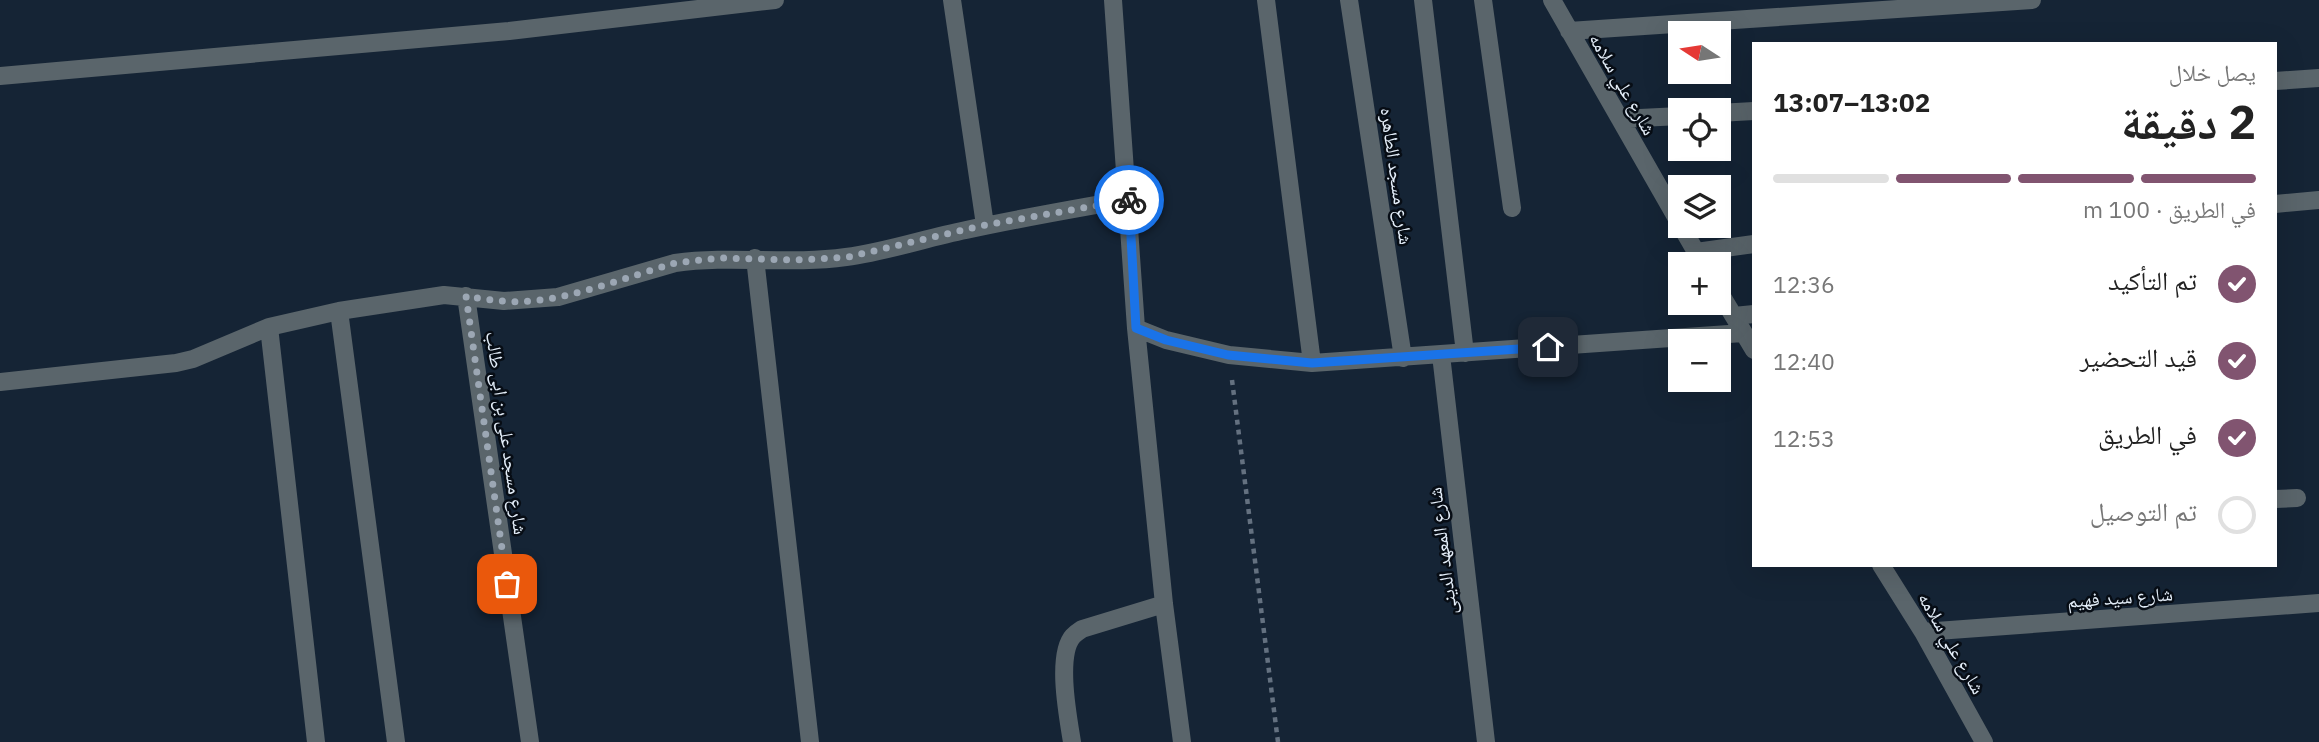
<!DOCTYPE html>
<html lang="ar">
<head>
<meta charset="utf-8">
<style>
	body { margin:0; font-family:"IBM Plex Sans","Noto Naskh Arabic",sans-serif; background:#f2f2f2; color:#222; direction:rtl; height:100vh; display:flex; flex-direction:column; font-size:26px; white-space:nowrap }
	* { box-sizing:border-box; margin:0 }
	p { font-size:23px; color:#767676 }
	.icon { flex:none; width:38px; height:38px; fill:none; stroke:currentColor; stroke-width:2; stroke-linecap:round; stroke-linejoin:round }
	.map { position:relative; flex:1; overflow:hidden; direction:ltr }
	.side { position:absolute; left:1752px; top:42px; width:525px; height:525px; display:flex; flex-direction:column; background:#fff; border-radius:0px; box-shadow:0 7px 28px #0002; direction:rtl }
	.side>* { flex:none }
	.needle { width:46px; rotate:282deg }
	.tools { position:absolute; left:1668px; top:21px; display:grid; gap:14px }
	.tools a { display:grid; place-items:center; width:63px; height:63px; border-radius:0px; background:#fff; box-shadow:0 7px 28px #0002; font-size:35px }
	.pin { position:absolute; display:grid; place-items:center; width:60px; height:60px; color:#fff; margin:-30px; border-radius:14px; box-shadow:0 4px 10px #0006 }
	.courier { position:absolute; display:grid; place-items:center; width:70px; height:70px; margin:-35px; border:5px solid #1a73e8; border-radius:50%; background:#fff; color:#222; box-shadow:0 2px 9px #0007 }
	.head em { font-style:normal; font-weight:700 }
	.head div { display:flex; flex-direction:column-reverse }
	.head { display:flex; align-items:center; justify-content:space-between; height:119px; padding:0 21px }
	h1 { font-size:46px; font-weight:700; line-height:52px }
	.bar { display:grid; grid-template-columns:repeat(4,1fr); gap:10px 7px; align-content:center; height:84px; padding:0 21px }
	.bar i { height:9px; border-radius:5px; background:#e0e0e0 }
	.bar .active { background:#815470 }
	.bar p { grid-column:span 4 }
	ol { padding:0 21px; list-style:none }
	li { display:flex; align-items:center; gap:21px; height:77px }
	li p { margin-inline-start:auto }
	li .icon { padding:7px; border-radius:50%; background:#815470; color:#fff; stroke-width:4 }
	li:last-child { color:#767676 }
	li i { width:38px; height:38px; border:4px solid #e0e0e0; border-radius:50% }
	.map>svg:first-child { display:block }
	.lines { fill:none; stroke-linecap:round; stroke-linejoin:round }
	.path { stroke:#647180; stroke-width:4.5; stroke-dasharray:5 5; stroke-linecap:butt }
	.minor { stroke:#5a656b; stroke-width:18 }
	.done { stroke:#9ca7b4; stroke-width:7; stroke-dasharray:0 12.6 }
	.route { stroke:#1a73e8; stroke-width:9 }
	.labels { text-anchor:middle; stroke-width:5; stroke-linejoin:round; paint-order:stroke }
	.street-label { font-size:19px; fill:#e4eef9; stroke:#070d15 }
</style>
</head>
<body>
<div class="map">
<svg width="2319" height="742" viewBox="0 0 2319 742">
	<rect width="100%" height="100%" fill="#152435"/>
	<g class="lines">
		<path class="path" d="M1232 380 1278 742"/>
		<path class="minor" d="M952 0 985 225
			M1113 0 1136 328 1164 604 1182 742
			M1266 0 1312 363
			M1349 0 1403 358
			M1423 0 1465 353
			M1483 0 1512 208
			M1552 0 1680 224
			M1569 31 2032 0
			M0 76 509 31 775 0
			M2275 81 2319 78
			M1718 113 1754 111
			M1620 119 1680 116
			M2275 204 2319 200
			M1681 226 1703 264
			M1696 252 1754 244
			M755 258 810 742
			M1718 290 1754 350
			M466 296 530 742
			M339 311 396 742
			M1734 316 1754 314
			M269 327 316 742
			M1136 328 1166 340 1229 355 1312 363 1743 333
			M1441 355 1486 742
			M0 382 176 363 193 359 269 327 339 311 444 295 504 301 558 297 675 263C732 255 789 265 846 257 886 252 926 238 966 230 1020 218 1074 209 1129 199
			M2275 499 2297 498
			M1881 565 1923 632 1984 742
			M1923 632 2319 603
			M1072 742C1068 717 1056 655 1073 636 1076 633 1079 631 1082 629L1164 604"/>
	</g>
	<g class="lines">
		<path class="done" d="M507 584 466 296C488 300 509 303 531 301 578 297 630 276 675 263L719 258 797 260 848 257 985 225 1129 200"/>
		<path class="route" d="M1129 200 1136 328 1166 340 1228 355 1312 363 1548 347"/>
	</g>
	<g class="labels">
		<g class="street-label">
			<text transform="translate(1623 84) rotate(60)" y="7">شارع علي سلامه</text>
			<text transform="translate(1397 176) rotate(82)" y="7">شارع مسجد الطاهره</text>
			<text transform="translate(507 433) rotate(82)" y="7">شارع مسجد على بن ابى طالب</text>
			<text transform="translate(1442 551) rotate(-97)" y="7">شارع المعهد الدينى</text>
			<text transform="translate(2120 597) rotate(-4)" y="7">شارع سيد فهيم</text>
			<text transform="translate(1952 643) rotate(60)" y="7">شارع علي سلامه</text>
		</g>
	</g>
</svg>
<div class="tools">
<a><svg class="needle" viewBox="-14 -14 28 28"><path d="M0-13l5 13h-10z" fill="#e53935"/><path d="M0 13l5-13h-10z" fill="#767676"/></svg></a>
<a><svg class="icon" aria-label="locate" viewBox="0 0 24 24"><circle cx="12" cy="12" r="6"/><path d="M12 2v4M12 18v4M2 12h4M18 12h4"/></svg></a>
<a><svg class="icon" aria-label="layers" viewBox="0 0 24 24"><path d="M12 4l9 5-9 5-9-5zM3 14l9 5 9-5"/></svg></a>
<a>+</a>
<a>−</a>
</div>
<div class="pin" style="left:507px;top:584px;background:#ea580c"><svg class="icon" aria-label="bag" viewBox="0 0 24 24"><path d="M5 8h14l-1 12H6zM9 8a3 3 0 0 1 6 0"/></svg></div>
<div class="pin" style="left:1548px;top:347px;background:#1f2937"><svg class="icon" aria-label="home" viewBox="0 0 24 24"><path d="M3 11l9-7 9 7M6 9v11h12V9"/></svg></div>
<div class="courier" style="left:1129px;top:200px"><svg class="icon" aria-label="bike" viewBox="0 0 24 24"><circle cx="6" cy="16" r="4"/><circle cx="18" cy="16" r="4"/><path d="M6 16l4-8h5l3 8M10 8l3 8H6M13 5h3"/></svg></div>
<section class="side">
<div class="head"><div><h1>2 دقيقة</h1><p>يصل خلال</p></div><em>13:02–13:07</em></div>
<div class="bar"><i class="active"></i><i class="active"></i><i class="active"></i><i></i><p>في الطريق · 100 m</p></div>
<ol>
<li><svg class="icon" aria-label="check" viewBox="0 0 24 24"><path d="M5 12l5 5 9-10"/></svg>تم التأكيد<p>12:36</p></li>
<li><svg class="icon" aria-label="check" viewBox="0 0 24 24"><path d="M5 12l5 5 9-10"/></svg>قيد التحضير<p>12:40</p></li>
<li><svg class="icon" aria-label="check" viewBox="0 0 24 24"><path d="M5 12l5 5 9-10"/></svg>في الطريق<p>12:53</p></li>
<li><i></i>تم التوصيل</li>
</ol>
</section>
</div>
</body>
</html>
